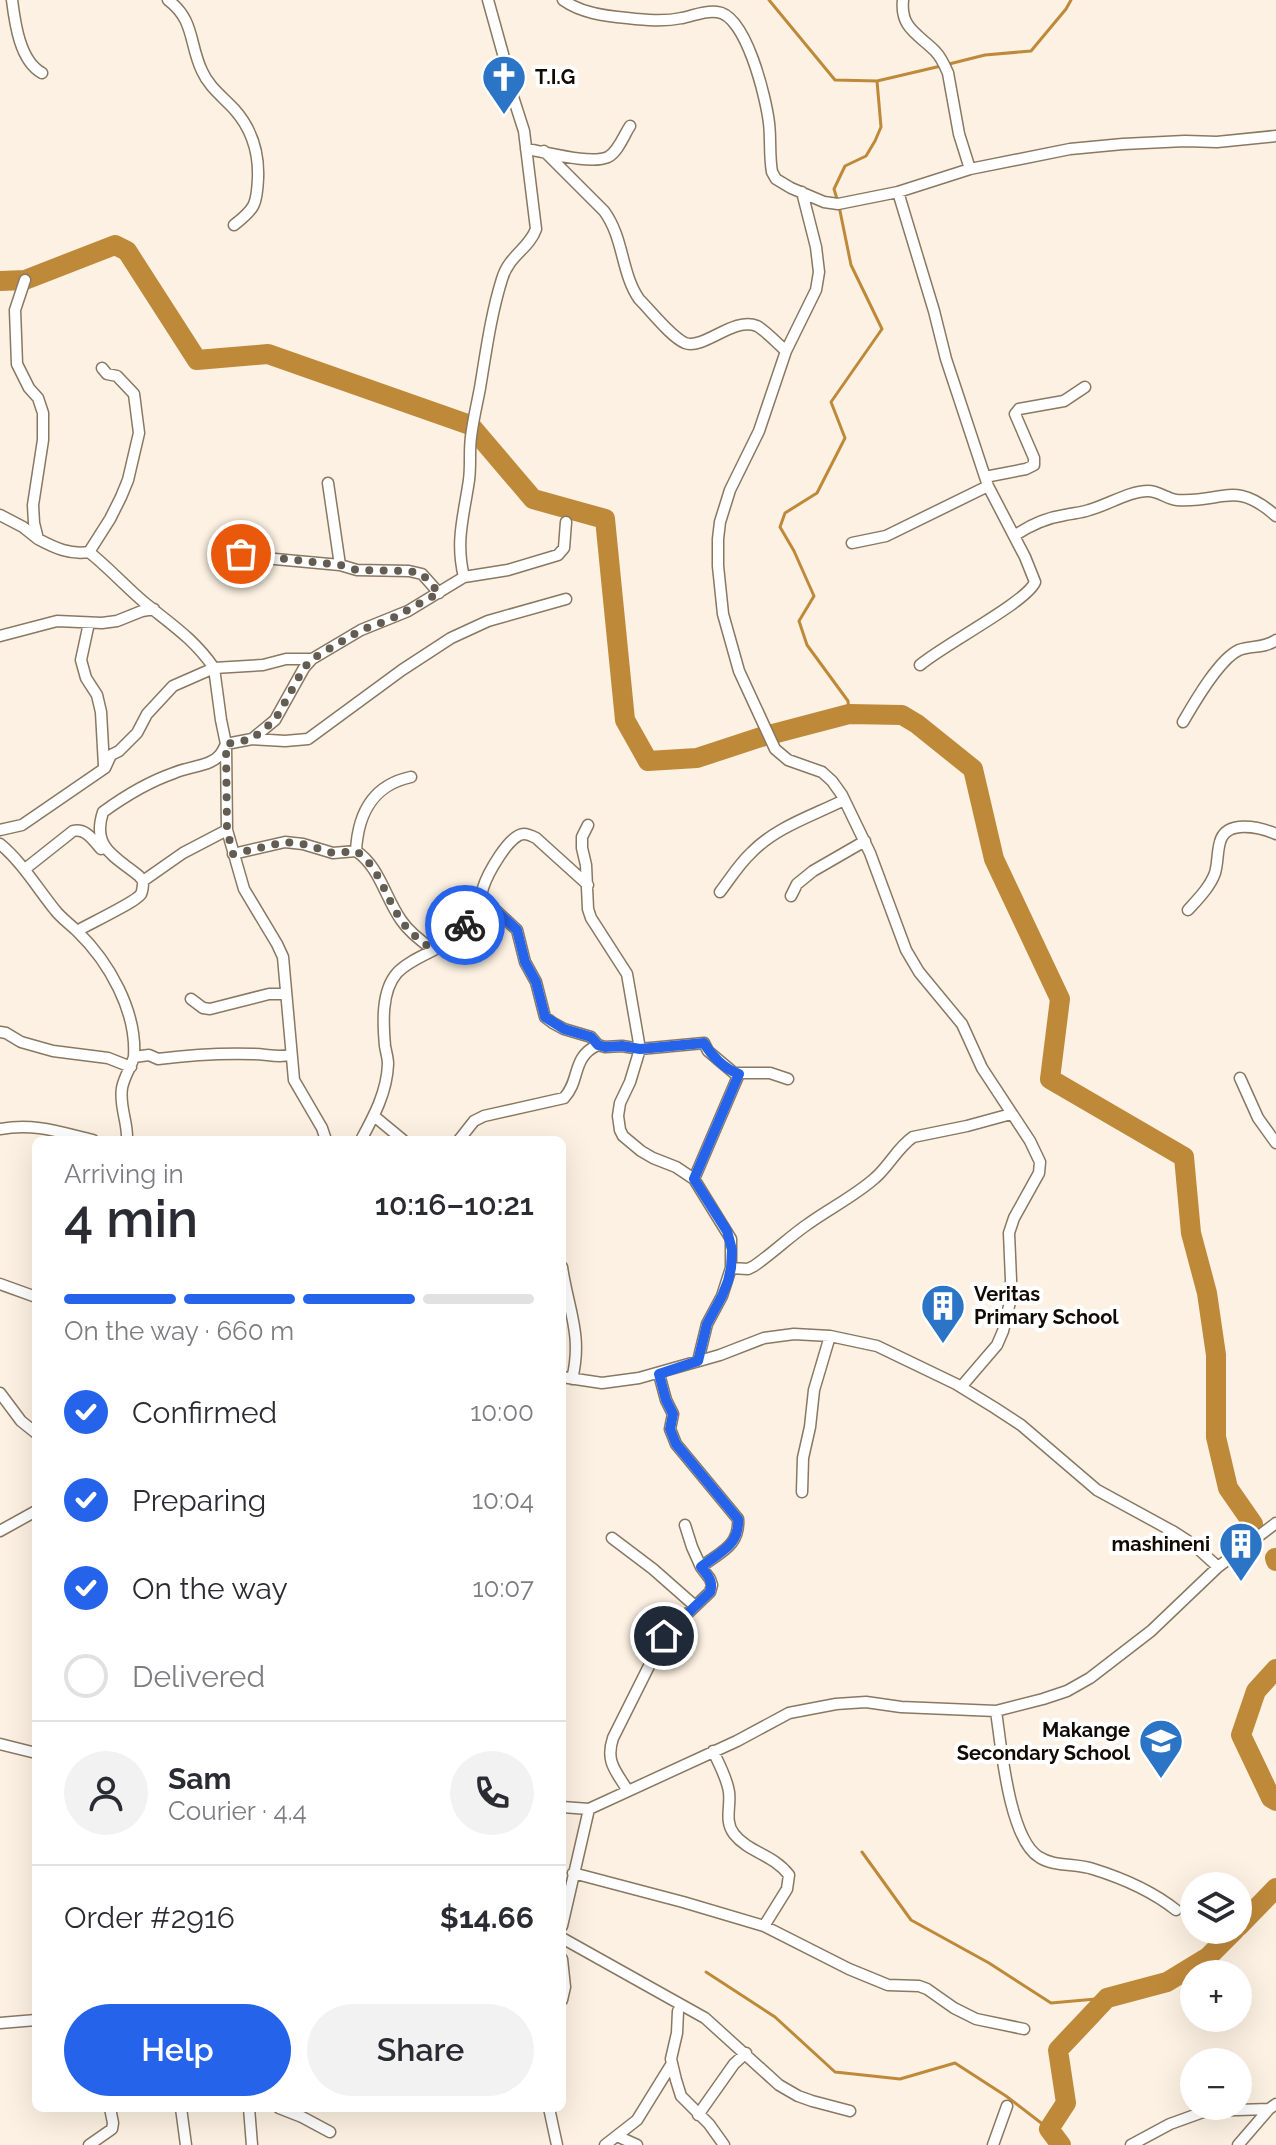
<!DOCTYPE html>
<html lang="en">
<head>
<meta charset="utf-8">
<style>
	body { margin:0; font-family:Raleway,sans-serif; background:#f2f2f3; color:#2b2b33; height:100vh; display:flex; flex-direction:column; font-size:30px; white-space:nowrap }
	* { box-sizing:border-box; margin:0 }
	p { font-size:26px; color:#7c7c81 }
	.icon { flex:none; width:44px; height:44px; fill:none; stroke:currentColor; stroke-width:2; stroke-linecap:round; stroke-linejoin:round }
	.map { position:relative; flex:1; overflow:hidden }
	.panel { position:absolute; left:32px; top:1136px; width:534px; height:976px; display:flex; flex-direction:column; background:#fff; border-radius:12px; box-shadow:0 8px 32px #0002 }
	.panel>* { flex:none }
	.fabs { position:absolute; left:1180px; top:1872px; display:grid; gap:16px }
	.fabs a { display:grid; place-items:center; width:72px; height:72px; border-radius:50%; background:#fff; box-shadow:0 8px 32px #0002; font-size:40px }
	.pin { position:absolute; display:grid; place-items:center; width:68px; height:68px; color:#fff; margin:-34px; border:4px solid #fff; border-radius:50%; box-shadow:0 2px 8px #0007 }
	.courier { position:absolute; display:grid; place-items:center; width:80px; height:80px; margin:-40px; border:6px solid #2563eb; border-radius:50%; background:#fff; color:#222; box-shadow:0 2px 10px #0007 }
	.headline em { font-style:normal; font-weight:600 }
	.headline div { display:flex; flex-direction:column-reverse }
	.headline { display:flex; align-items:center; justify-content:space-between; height:136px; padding:0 32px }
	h1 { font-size:52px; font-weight:600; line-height:60px }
	.bar { display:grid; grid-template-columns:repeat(4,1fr); gap:12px 8px; align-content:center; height:96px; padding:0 32px }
	.bar i { height:10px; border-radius:6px; background:#e1e1e2 }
	.bar .on { background:#2563eb }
	.bar p { grid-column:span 4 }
	.line { display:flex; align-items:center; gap:20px; padding:0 32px; border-top:2px solid #e1e1e2 }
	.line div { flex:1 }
	.round { display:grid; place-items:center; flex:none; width:84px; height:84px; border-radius:42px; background:#f2f2f3 }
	ol { padding:0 32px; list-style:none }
	li { display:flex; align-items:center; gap:24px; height:88px }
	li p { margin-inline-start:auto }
	li .icon { padding:8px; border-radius:50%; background:#2563eb; color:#fff; stroke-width:4 }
	li:last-child { color:#7c7c81 }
	li i { width:44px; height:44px; border:4px solid #e1e1e2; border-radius:50% }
	.cta { display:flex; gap:16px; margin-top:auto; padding:16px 32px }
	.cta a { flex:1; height:92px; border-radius:48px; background:#2563eb; color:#fff; font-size:32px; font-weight:600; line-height:92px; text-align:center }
	.cta a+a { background:#f2f2f3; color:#2b2b33 }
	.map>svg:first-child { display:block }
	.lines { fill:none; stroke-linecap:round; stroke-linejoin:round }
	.stream { stroke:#bf893a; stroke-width:3 }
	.river { stroke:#bf893a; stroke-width:20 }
	.minor-casing { stroke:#897862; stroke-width:13 }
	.minor { stroke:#fff; stroke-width:10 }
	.done { stroke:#635c52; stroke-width:8; stroke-dasharray:0 14.4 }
	.route { stroke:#2563eb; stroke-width:10 }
	.labels { text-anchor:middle; stroke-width:8; stroke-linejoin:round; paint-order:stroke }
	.poi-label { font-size:20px; font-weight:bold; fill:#110b04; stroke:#fff; text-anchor:start }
</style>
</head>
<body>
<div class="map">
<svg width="1276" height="2145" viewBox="0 0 1276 2145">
	<rect width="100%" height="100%" fill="#fcf1e2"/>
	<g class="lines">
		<path class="stream" d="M769 0 835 80 877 81 941 66
			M949 64 985 55 1031 51 1066 9 1071 0
			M837 199 834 189 845 166 866 156 875 141 881 127 877 81
			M839 206 851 265 882 329 831 402 845 438 817 493 785 513 780 527 794 551 814 596 799 621 807 645 848 701 849 714
			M862 1852 911 1920 989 1963 1051 2003 1107 1998
			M706 1972 775 2017 835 2072 900 2079 955 2063 1006 2096 1049 2129"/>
		<path class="river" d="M0 281 25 280 115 245 127 251 197 360 268 354 470 425 533 499 605 519 625 720 648 761 697 758 761 737 849 714 902 715 917 724 973 769 994 859 1060 999 1050 1079 1184 1157 1191 1233 1207 1293 1216 1355V1437L1228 1488 1253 1524
			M1275 1558 1276 1561
			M1276 1669 1256 1691 1241 1735 1271 1798 1276 1801
			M1238 1927 1276 1888
			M1061 2145 1049 2129 1066 2103 1058 2050 1107 1998 1167 1982 1208 1957 1235 1930"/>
		<g class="minor-casing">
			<path id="minor" d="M12 0C15 24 20 61 42 73
				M168 0C195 20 189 44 202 71 209 87 223 97 234 109 252 129 259 152 258 178 257 204 255 209 234 225
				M563 0C581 13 605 16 627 18 645 20 663 22 682 18 693 16 705 10 717 12 746 14 766 98 769 123 771 139 769 155 772 172L776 179 791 188 824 202 838 204 898 192 970 169 1070 149 1123 144 1185 141 1217 142 1276 136
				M903 0C900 28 918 34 935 51 941 57 945 66 948 73L959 134 970 169
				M526 149C547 152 590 165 608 157 618 152 624 135 630 126
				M544 151 604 211C624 238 621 273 639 299 651 311 671 337 685 343 704 350 734 316 757 326 765 330 779 345 786 351
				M802 192 816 247 819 272 816 290 786 351 759 431 730 490 720 522 718 539V566L723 614 739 671 775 749 788 760 822 772 832 781 842 795 870 853 906 950 919 972 962 1024 982 1068 1030 1141 1040 1162 1039 1173 1014 1218 1009 1233 1011 1280 1010 1302 1003 1331 997 1345 961 1387
				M898 192 934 311 946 359 988 486 1025 557 1035 582C1027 602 943 645 920 665
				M25 280 15 310 17 364 29 388 38 398 43 413V440L33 505 34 523 38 539C55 548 70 555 89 552
				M985 477 1026 469 1034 465V458L1015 414 1019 409 1064 401 1085 387
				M328 483 340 565
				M0 515 23 527 38 539
				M1014 536C1030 525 1045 518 1065 515 1073 513 1081 513 1089 510 1108 505 1129 491 1148 491 1159 491 1167 499 1177 500 1224 503 1234 479 1276 516
				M852 543 886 536 988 486
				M218 551 264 558 340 565 357 570 409 571 422 574 439 593
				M464 577C455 541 464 515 469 480 471 465 469 451 471 437 473 420 477 404 480 388 486 352 491 314 502 279 509 255 529 249 536 229L524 131 507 78 503 54 488 0
				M89 623 81 660 86 678 97 695 101 712 104 766
				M0 636 57 621 102 623 117 621 142 611 154 609
				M1183 722C1194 703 1219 659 1239 650 1252 645 1263 649 1276 640
				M252 739 275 720 304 668 312 659
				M588 825 582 837V848L586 865 588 909 591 918 627 974 640 1049 630 1082 620 1103 618 1116 620 1130 623 1136 641 1151 653 1158 676 1167 694 1179 731 1239V1268L722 1296 707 1324 698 1361
				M0 830 22 825 105 768 111 755 119 751 137 733 147 714 173 686 214 668C194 639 172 625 145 603 126 587 109 568 89 552L110 519 121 497 128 480 139 433 134 394 117 376 107 374 102 368
				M0 844C21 861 38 889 55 910 61 918 70 924 77 931 109 962 137 1011 134 1057
				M356 851C358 813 373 785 411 777
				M233 854 285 842 303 844 333 853 356 851C379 866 385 897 401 920 409 932 422 942 434 950 451 940 464 928 475 911 482 902 480 898 483 888 487 875 509 834 524 834 528 834 532 836 536 838L588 885
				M25 869 73 831C86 828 93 840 101 849
				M143 881 139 876C116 857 91 848 103 812 125 796 148 782 174 773 185 768 199 767 210 762 219 758 222 753 226 744L252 739 285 741 308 739 402 670 451 638 488 621 566 599
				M720 892C730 879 739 864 751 853 776 827 812 816 844 800
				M791 896 797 884 813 871 865 841
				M482 901 490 905 517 930 525 962 536 982 545 1017 553 1023 564 1029 591 1037 598 1045 605 1047 622 1046 640 1049 704 1043 708 1051 734 1073H770L788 1079
				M1188 910C1198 899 1210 887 1215 873 1218 863 1217 852 1220 842 1226 819 1260 827 1276 834
				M77 931C89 924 136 902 141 894 143 890 143 886 143 881L183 853 227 830
				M191 999 203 1008 210 1009 269 994H285
				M0 1032 6 1033 21 1042 53 1051 108 1058 131 1067
				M1240 1078 1258 1118 1276 1143
				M374 1116 403 1140
				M0 1129C35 1123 59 1132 93 1140
				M127 1140C128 1122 119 1106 122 1088 124 1077 131 1067 134 1057L149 1055 158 1059C190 1055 221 1053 253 1054 267 1054 277 1058 290 1055
				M326 1140 322 1128 294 1080 283 957 277 944 244 889 227 830 226 744 221 720 214 668 263 665 286 659H312L361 630 408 611 464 577 508 570 558 555 564 548 566 522
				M361 1140C374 1116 387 1092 388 1064 388 1058 386 1052 385 1046 383 1024 381 991 397 973 406 963 422 956 434 950
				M459 1140 474 1121 484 1116 564 1098C581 1080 571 1057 598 1045
				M694 1179 739 1074
				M562 1267C568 1309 583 1335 572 1379
				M731 1268 748 1269 754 1266C773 1253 789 1237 808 1224 830 1208 855 1196 875 1178 889 1166 898 1147 913 1137L967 1126 1011 1114
				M0 1284 36 1297
				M659 1374 666 1400 673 1414 670 1429 676 1444 738 1519C740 1546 720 1552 701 1567
				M562 1377 602 1383 639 1378 720 1355 764 1338 794 1334 830 1336 877 1346 956 1384 995 1408 1021 1425 1097 1490 1174 1532 1194 1545 1218 1567
				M0 1393 21 1421 36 1433
				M802 1492 803 1458 810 1427 814 1390 830 1336
				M0 1531 36 1511
				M612 1538 653 1569 695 1606
				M996 1711C1001 1745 1009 1839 1039 1857 1054 1867 1076 1863 1093 1869 1122 1878 1152 1891 1176 1910
				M0 1744 36 1753
				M713 1751C719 1764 727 1778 729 1792 731 1807 724 1821 734 1834 749 1853 773 1854 789 1875L787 1889 764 1926
				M628 1791C616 1771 605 1762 613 1738L664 1636 710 1592 712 1585 710 1579 701 1567 692 1547 685 1525
				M562 1807 589 1809 737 1741 789 1713 836 1704 866 1702 901 1707 996 1711 1043 1699 1067 1691 1090 1678 1151 1631 1218 1567 1276 1523
				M573 1873 683 1902 764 1926 849 1969 888 1985 919 1986 927 1989 954 2008 976 2019 1024 2029
				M562 1926 589 1809
				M562 1938 705 2018 779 2085 798 2096 812 2101 850 2111
				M562 1959 565 1987 562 2000
				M678 2011 677 2033 671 2059 676 2080 681 2096 709 2124 724 2145
				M0 2023 36 2020
				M181 2108 186 2145
				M249 2108 252 2145
				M279 2108 302 2117 330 2132
				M549 2108 557 2145
				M698 2115 734 2064 746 2053
				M617 2136 637 2145
				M89 2145 112 2129 113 2123 110 2108
				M605 2145 637 2120 671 2065
				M993 2145 1007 2106
				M1131 2145 1170 2124 1206 2111 1269 2109
				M1238 2145 1269 2109 1276 2104"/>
		</g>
		<use href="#minor" class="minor"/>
	</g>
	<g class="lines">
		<path class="done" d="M241 554 340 565 357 570 409 571 422 574 439 593 389 620 361 630 312 659 304 668 275 720 252 739 226 744 227 830 233 854 285 842 303 844 333 853 356 851C379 866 385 897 401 920 409 932 421 942 434 950L448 941 465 925"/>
		<path class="route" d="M465 925 482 901 490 905 517 930 525 962 536 982 545 1017 564 1029 591 1037 598 1045 605 1047 622 1046 640 1049 704 1043C711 1055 724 1069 739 1074L694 1179 727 1231 732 1250 731 1268 728 1281 722 1296 707 1324 698 1361 659 1374 666 1400 673 1414 670 1429 676 1444 738 1519C740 1545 720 1552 701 1567 707 1575 714 1581 710 1592L664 1636"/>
	</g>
	<defs>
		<g id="church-pin" transform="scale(2.3)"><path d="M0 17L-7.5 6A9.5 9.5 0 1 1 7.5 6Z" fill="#2c74c5" stroke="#fff"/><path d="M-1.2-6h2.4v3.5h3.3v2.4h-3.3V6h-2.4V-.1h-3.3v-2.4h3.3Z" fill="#fff"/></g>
		<g id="building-pin" transform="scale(2.3)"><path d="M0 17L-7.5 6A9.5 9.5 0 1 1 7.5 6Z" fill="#2c74c5" stroke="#fff"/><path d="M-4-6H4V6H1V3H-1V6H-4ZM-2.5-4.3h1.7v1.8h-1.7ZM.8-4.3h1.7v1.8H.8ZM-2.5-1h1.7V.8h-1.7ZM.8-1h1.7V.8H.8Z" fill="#fff"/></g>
		<g id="school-pin" transform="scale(2.3)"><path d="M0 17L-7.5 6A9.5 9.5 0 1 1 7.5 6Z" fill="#2c74c5" stroke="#fff"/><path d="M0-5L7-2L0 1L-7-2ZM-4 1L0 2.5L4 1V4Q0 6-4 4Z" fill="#fff"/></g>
	</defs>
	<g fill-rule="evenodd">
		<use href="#church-pin" x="504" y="77"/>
		<use href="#building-pin" x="943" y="1306"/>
		<use href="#building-pin" x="1241" y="1544"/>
		<use href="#school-pin" x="1161" y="1741"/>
	</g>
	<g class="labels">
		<g class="poi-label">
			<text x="535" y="84">T.I.G</text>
			<text x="974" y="1301">Veritas<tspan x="974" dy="23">Primary School</tspan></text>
			<text x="1210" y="1551" text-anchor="end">mashineni</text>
			<text x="1130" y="1737" text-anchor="end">Makange<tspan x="1130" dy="23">Secondary School</tspan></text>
		</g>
	</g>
</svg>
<div class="fabs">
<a><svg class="icon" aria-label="layers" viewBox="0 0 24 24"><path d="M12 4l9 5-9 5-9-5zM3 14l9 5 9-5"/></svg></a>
<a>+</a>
<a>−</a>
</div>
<div class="pin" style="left:241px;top:554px;background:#ea580c"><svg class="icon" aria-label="bag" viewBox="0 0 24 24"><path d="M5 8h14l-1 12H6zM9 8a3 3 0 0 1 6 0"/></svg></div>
<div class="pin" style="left:664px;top:1636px;background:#1f2937"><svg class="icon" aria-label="home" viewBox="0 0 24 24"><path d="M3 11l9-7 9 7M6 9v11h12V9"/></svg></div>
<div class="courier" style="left:465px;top:925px"><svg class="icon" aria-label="bike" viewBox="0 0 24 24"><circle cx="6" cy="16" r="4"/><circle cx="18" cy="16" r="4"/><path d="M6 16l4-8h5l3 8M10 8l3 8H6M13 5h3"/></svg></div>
<section class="panel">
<div class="headline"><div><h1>4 min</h1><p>Arriving in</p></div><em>10:16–10:21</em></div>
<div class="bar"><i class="on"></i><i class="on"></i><i class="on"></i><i></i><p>On the way · 660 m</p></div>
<ol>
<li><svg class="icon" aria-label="check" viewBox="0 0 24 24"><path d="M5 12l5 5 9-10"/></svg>Confirmed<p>10:00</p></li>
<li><svg class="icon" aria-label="check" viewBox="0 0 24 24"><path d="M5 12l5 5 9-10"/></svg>Preparing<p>10:04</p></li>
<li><svg class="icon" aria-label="check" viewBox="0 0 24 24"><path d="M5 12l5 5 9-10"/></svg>On the way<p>10:07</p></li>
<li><i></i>Delivered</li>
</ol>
<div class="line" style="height:144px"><a class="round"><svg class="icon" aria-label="person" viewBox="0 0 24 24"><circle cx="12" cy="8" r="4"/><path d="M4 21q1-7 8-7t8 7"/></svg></a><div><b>Sam</b><p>Courier · 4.4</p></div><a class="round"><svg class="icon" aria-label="phone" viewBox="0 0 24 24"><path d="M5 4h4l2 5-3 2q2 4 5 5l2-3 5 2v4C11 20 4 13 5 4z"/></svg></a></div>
<div class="line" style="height:104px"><div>Order #2916</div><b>$14.66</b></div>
<div class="cta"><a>Help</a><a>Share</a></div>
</section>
</div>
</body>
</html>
